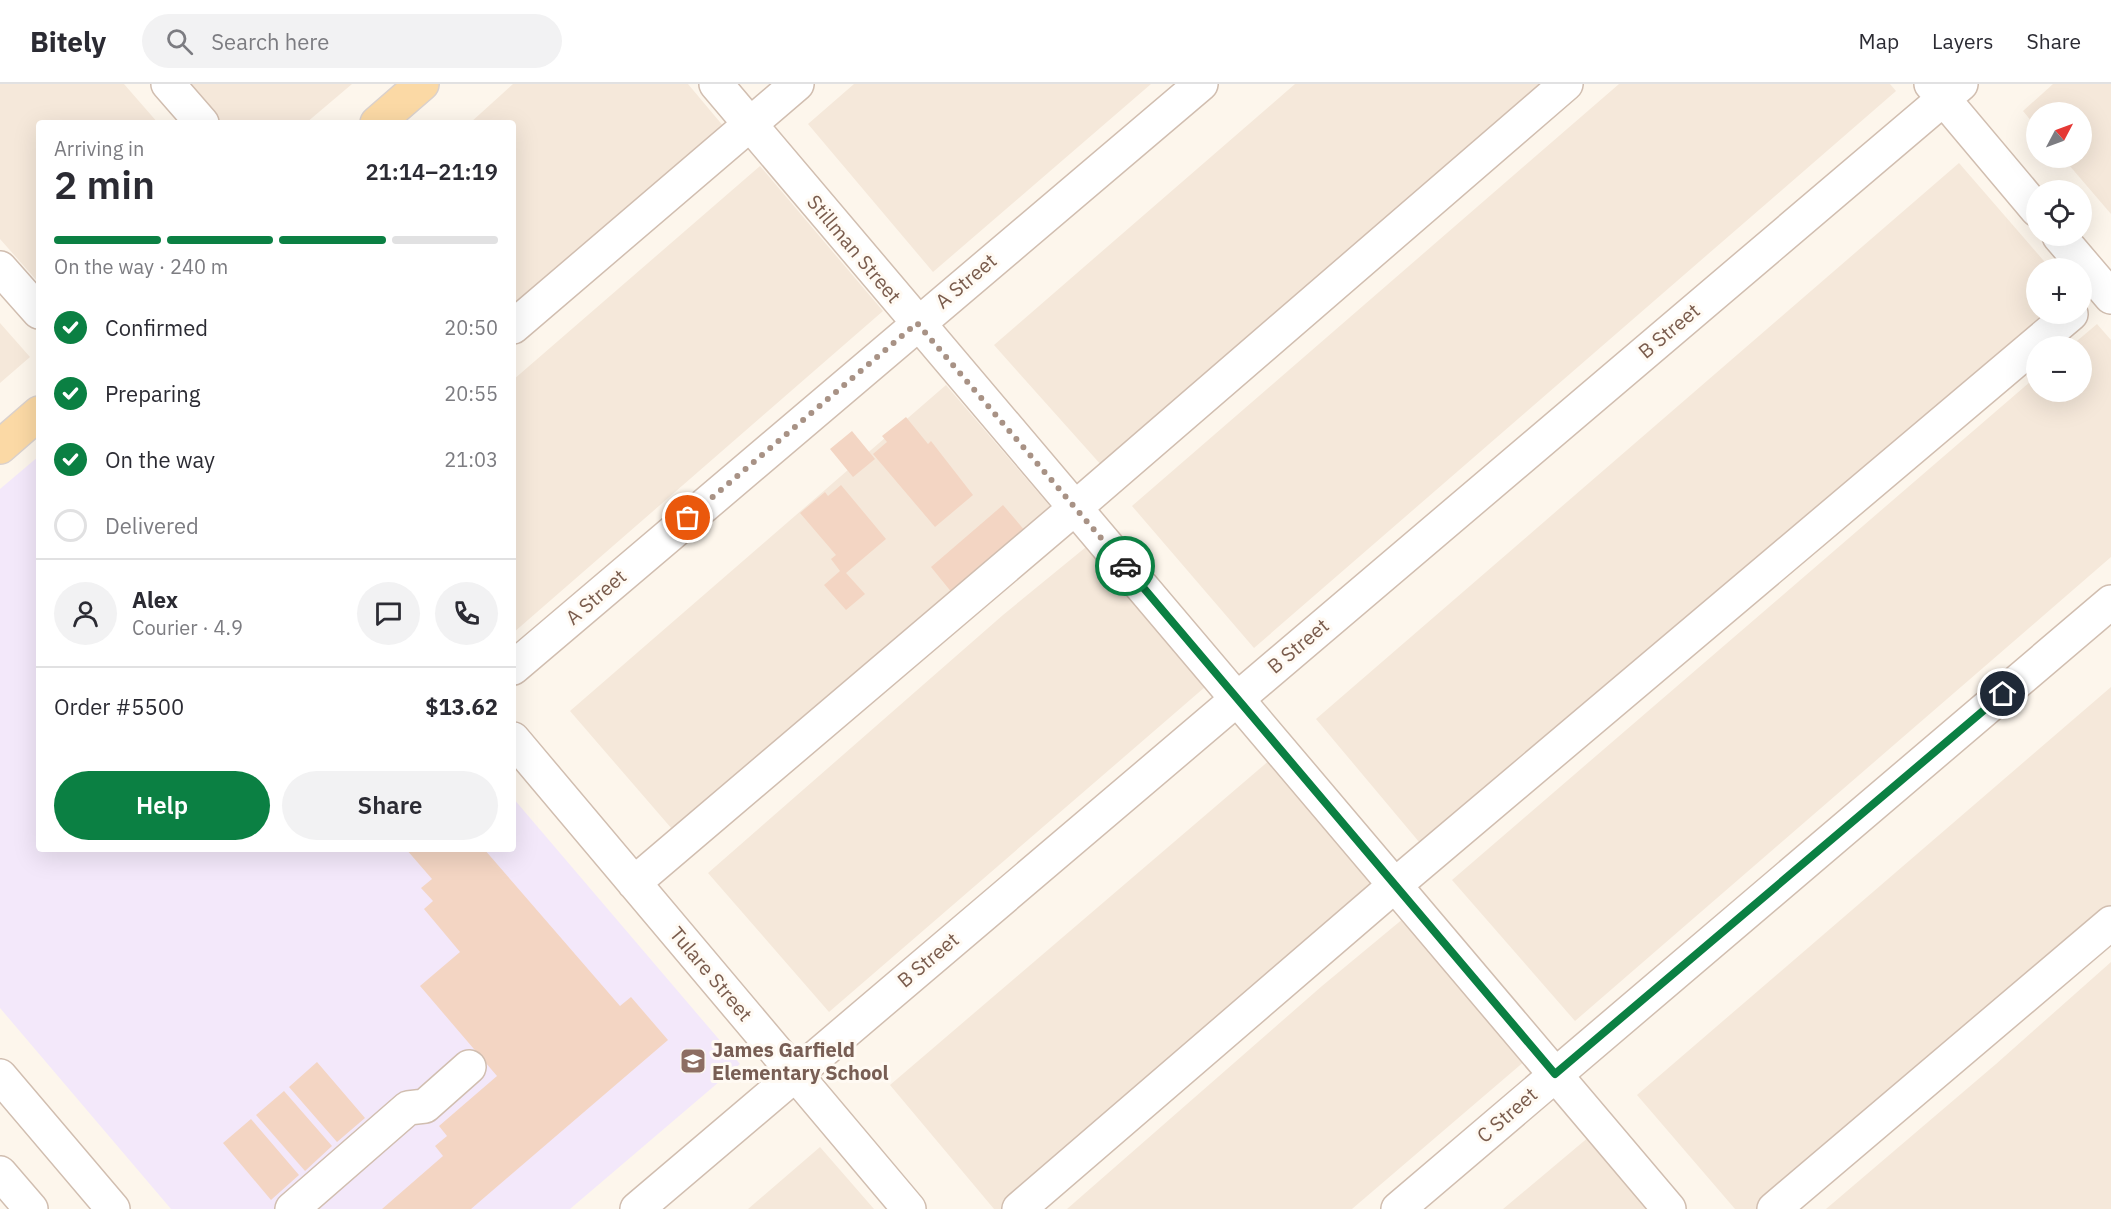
<!DOCTYPE html>
<html lang="en">
<head>
<meta charset="utf-8">
<style>
	body { margin:0; font-family:"IBM Plex Sans",sans-serif; background:#f2f2f3; color:#2b2b33; height:100vh; display:flex; flex-direction:column; font-size:22px; white-space:nowrap }
	* { box-sizing:border-box; margin:0 }
	p { font-size:20px; color:#7c7c81 }
	.icon { flex:none; width:33px; height:33px; fill:none; stroke:currentColor; stroke-width:2; stroke-linecap:round; stroke-linejoin:round }
	.map { position:relative; flex:1; overflow:hidden }
	.drawer { position:absolute; left:36px; top:36px; width:480px; height:732px; display:flex; flex-direction:column; background:#fff; border-radius:6px; box-shadow:0 6px 24px #0002 }
	.drawer>* { flex:none }
	.needle { width:39px; rotate:49deg }
	.tools { position:absolute; left:2026px; top:18px; display:grid; gap:12px }
	.tools a { display:grid; place-items:center; width:66px; height:66px; border-radius:50%; background:#fff; box-shadow:0 6px 24px #0002; font-size:30px }
	.pin { position:absolute; display:grid; place-items:center; width:51px; height:51px; color:#fff; margin:-26px; border:3px solid #fff; border-radius:50%; box-shadow:0 2px 6px #0007 }
	.courier { position:absolute; display:grid; place-items:center; width:60px; height:60px; margin:-30px; border:4px solid #0b8043; border-radius:50%; background:#fff; color:#222; box-shadow:0 2px 8px #0007 }
	.overview em { font-style:normal; font-weight:600 }
	.overview div { display:flex; flex-direction:column-reverse }
	.overview { display:flex; align-items:center; justify-content:space-between; height:102px; padding:0 18px }
	h1 { font-size:39px; font-weight:600; line-height:45px }
	.bar { display:grid; grid-template-columns:repeat(4,1fr); gap:9px 6px; align-content:center; height:72px; padding:0 18px }
	.bar i { height:8px; border-radius:4px; background:#e1e1e2 }
	.bar .current { background:#0b8043 }
	.bar p { grid-column:span 4 }
	.line { display:flex; align-items:center; gap:15px; padding:0 18px; border-top:2px solid #e1e1e2 }
	.line div { flex:1 }
	.round { display:grid; place-items:center; flex:none; width:63px; height:63px; border-radius:32px; background:#f2f2f3 }
	ol { padding:0 18px; list-style:none }
	li { display:flex; align-items:center; gap:18px; height:66px }
	li p { margin-inline-start:auto }
	li .icon { padding:6px; border-radius:50%; background:#0b8043; color:#fff; stroke-width:4 }
	li:last-child { color:#7c7c81 }
	li i { width:33px; height:33px; border:3px solid #e1e1e2; border-radius:50% }
	.cta { display:flex; gap:12px; margin-top:auto; padding:12px 18px }
	.cta a { flex:1; height:69px; border-radius:36px; background:#0b8043; color:#fff; font-size:24px; font-weight:600; line-height:69px; text-align:center }
	.cta a+a { background:#f2f2f3; color:#2b2b33 }
	header { display:flex; align-items:center; gap:36px; box-sizing:border-box; height:84px; padding:0 30px; background:#fff; border-bottom:2px solid #e1e1e2 }
	header strong { font-size:28px }
	nav { display:flex; gap:33px; margin-inline-start:auto; font-size:21px }
	.search { width:420px; height:54px; background:#f2f2f3; display:flex; align-items:center; gap:15px; box-sizing:border-box; padding:0 21px; border-radius:33px; color:#7c7c81; font-size:22px }
	.map>svg:first-child { display:block }
	.residential { fill:#f5e8da }
	.education { fill:#f3e8fa }
	.building { fill:#f3d5c3 }
	.lines { fill:none; stroke-linecap:round; stroke-linejoin:round }
	.minor-casing { stroke:#d1beb0; stroke-width:36 }
	.major-casing { stroke:#dad1cd; stroke-width:36 }
	.minor { stroke:#fff; stroke-width:33 }
	.major { stroke:#fbd9a5; stroke-width:33 }
	.done { stroke:#a89285; stroke-width:6; stroke-dasharray:0 10.8 }
	.route { stroke:#0b8043; stroke-width:8 }
	.labels { text-anchor:middle; stroke-width:6; stroke-linejoin:round; paint-order:stroke }
	.street-label { font-size:20px; fill:#7a5c4d; stroke:#fffaf3 }
	.education-label { font-size:20px; font-weight:bold; fill:#785e54; stroke:#fffaf3; text-anchor:start }
</style>
</head>
<body>
<header>
<strong>Bitely</strong>
<div class="search"><svg class="icon" aria-label="search" viewBox="0 0 24 24"><circle cx="10" cy="10" r="6"/><path d="M15 15l6 6"/></svg>Search here</div>
<nav><a>Map</a><a>Layers</a><a>Share</a></nav>
</header>
<div class="map">
<svg width="2111" height="1125" viewBox="0 0 2111 1125">
	<rect width="100%" height="100%" fill="#fdf6ec"/>
	<path class="residential" d="M0 0H124L158 39H39V199L0 155Z
		M153 0H352L306 39H188Z
		M513 0H688L740 62 513 258V39H470Z
		M854 0H1151L933 188 808 40Z
		M1295 0H1579L1119 401 994 261Z
		M1619 0H1890L1896 7 1254 564 1132 422Z
		M2053 0H2111V130L2063 74H2082V28H2037V44L2023 27Z
		M1959 79 2050 184H2037V230H2069L1435 777 1316 635Z
		M760 82 883 227 513 549V296Z
		M0 239 30 273 0 299Z
		M2097 240 2111 256V473L1575 937 1452 796 2037 292V308H2082V262H2071Z
		M946 301 1066 441 691 767 570 627Z
		M1086 463 1205 603 829 928 708 789 1003 531Z
		M2111 603V844L1785 1125H1735L1637 1011Z
		M1271 675 1388 815 1030 1125H994L890 1001Z
		M1404 834 1526 976 1352 1125H1067L1322 902Z
		M2111 878V1125H1826L1996 980Z
		M1590 1052 1652 1125H1503Z
		M820 1063 874 1125H748Z"/>
	<path class="education" d="M39 372V765H513V714L740 980 570 1125H171L0 924V405Z"/>
	<path class="building" d="M906 333 928 360 931 357 973 411 935 443 873 370 887 358 882 352Z
		M852 347 875 375 853 393 830 365Z
		M841 401 886 455 846 489 865 510 846 526 824 501 840 487 831 475 836 471 800 429 825 408 828 412Z
		M1003 421 1026 448 953 510 931 483Z
		M406 765H484L620 922 631 913 668 956 471 1125H382L443 1072 435 1062 447 1052 439 1042 497 992 420 902 460 868 424 825 433 817 421 804 432 795Z
		M317 978 365 1034 337 1058 289 1003Z
		M284 1007 332 1062 305 1087 256 1031Z
		M251 1035 299 1091 271 1116 223 1059Z"/>
	<g class="lines">
		<g class="minor-casing">
			<path id="minor" d="M168 0 202 39
				M716 0 1669 1125
				M1931 0 2037 126
				M2059 152 2111 213
				M0 184 39 228
				M513 243 797 0
				M513 584 1201 0
				M513 655 909 1125
				M634 799 1075 424 1566 0
				M0 992 113 1125
				M0 1089 31 1125
				M292 1125 408 1024 425 1022 469 983
				M637 1125 1961 0
				M1019 1125 1394 802 2071 230
				M1398 1125 2111 518
				M1774 1125 2111 839"/>
		</g>
		<g class="major-casing">
			<path id="major" d="M377 39 422 0
				M0 363 39 329"/>
		</g>
		<use href="#minor" class="minor"/>
		<use href="#major" class="major"/>
	</g>
	<g class="lines">
		<path class="done" d="M688 434 917 239 1125 482"/>
		<path class="route" d="M1125 482 1555 990 2003 610"/>
	</g>
	<defs>
		<g id="school-square" transform="scale(1.35)"><rect x="-9" y="-9" width="18" height="18" rx="4" fill="#8d6e63" stroke="#fffaf3"/><path d="M0-5L7-2L0 1L-7-2ZM-4 1L0 2.5L4 1V4Q0 6-4 4Z" fill="#fff"/></g>
	</defs>
	<g fill-rule="evenodd">
		<use href="#school-square" x="693" y="977"/>
	</g>
	<g class="labels">
		<g class="street-label">
			<text transform="translate(854 165) rotate(50)" y="7">Stillman Street</text>
			<text transform="translate(966 197) rotate(-40)" y="7">A Street</text>
			<text transform="translate(1669 247) rotate(-40)" y="7">B Street</text>
			<text transform="translate(596 513) rotate(-41)" y="7">A Street</text>
			<text transform="translate(1298 562) rotate(-40)" y="7">B Street</text>
			<text transform="translate(928 876) rotate(-40)" y="7">B Street</text>
			<text transform="translate(711 890) rotate(50)" y="7">Tulare Street</text>
			<text transform="translate(1507 1031) rotate(-41)" y="7">C Street</text>
		</g>
		<g class="education-label">
			<text x="712" y="973">James Garfield<tspan x="712" dy="23">Elementary School</tspan></text>
		</g>
	</g>
</svg>
<div class="tools">
<a><svg class="needle" viewBox="-14 -14 28 28"><path d="M0-13l5 13h-10z" fill="#e53935"/><path d="M0 13l5-13h-10z" fill="#7c7c81"/></svg></a>
<a><svg class="icon" aria-label="locate" viewBox="0 0 24 24"><circle cx="12" cy="12" r="6"/><path d="M12 2v4M12 18v4M2 12h4M18 12h4"/></svg></a>
<a>+</a>
<a>−</a>
</div>
<div class="pin" style="left:688px;top:434px;background:#ea580c"><svg class="icon" aria-label="bag" viewBox="0 0 24 24"><path d="M5 8h14l-1 12H6zM9 8a3 3 0 0 1 6 0"/></svg></div>
<div class="pin" style="left:2003px;top:610px;background:#1f2937"><svg class="icon" aria-label="home" viewBox="0 0 24 24"><path d="M3 11l9-7 9 7M6 9v11h12V9"/></svg></div>
<div class="courier" style="left:1125px;top:482px"><svg class="icon" aria-label="car" viewBox="0 0 24 24"><path d="M5 17H2v-5l4-1 3-4h7l3 4 3 1v5h-3M9 17h6M6 11h13"/><circle cx="7" cy="17" r="2"/><circle cx="17" cy="17" r="2"/></svg></div>
<section class="drawer">
<div class="overview"><div><h1>2 min</h1><p>Arriving in</p></div><em>21:14–21:19</em></div>
<div class="bar"><i class="current"></i><i class="current"></i><i class="current"></i><i></i><p>On the way · 240 m</p></div>
<ol>
<li><svg class="icon" aria-label="check" viewBox="0 0 24 24"><path d="M5 12l5 5 9-10"/></svg>Confirmed<p>20:50</p></li>
<li><svg class="icon" aria-label="check" viewBox="0 0 24 24"><path d="M5 12l5 5 9-10"/></svg>Preparing<p>20:55</p></li>
<li><svg class="icon" aria-label="check" viewBox="0 0 24 24"><path d="M5 12l5 5 9-10"/></svg>On the way<p>21:03</p></li>
<li><i></i>Delivered</li>
</ol>
<div class="line" style="height:108px"><a class="round"><svg class="icon" aria-label="person" viewBox="0 0 24 24"><circle cx="12" cy="8" r="4"/><path d="M4 21q1-7 8-7t8 7"/></svg></a><div><b>Alex</b><p>Courier · 4.9</p></div><a class="round"><svg class="icon" aria-label="chat" viewBox="0 0 24 24"><path d="M4 5h16v11H9l-5 4z"/></svg></a><a class="round"><svg class="icon" aria-label="phone" viewBox="0 0 24 24"><path d="M5 4h4l2 5-3 2q2 4 5 5l2-3 5 2v4C11 20 4 13 5 4z"/></svg></a></div>
<div class="line" style="height:78px"><div>Order #5500</div><b>$13.62</b></div>
<div class="cta"><a>Help</a><a>Share</a></div>
</section>
</div>
</body>
</html>
